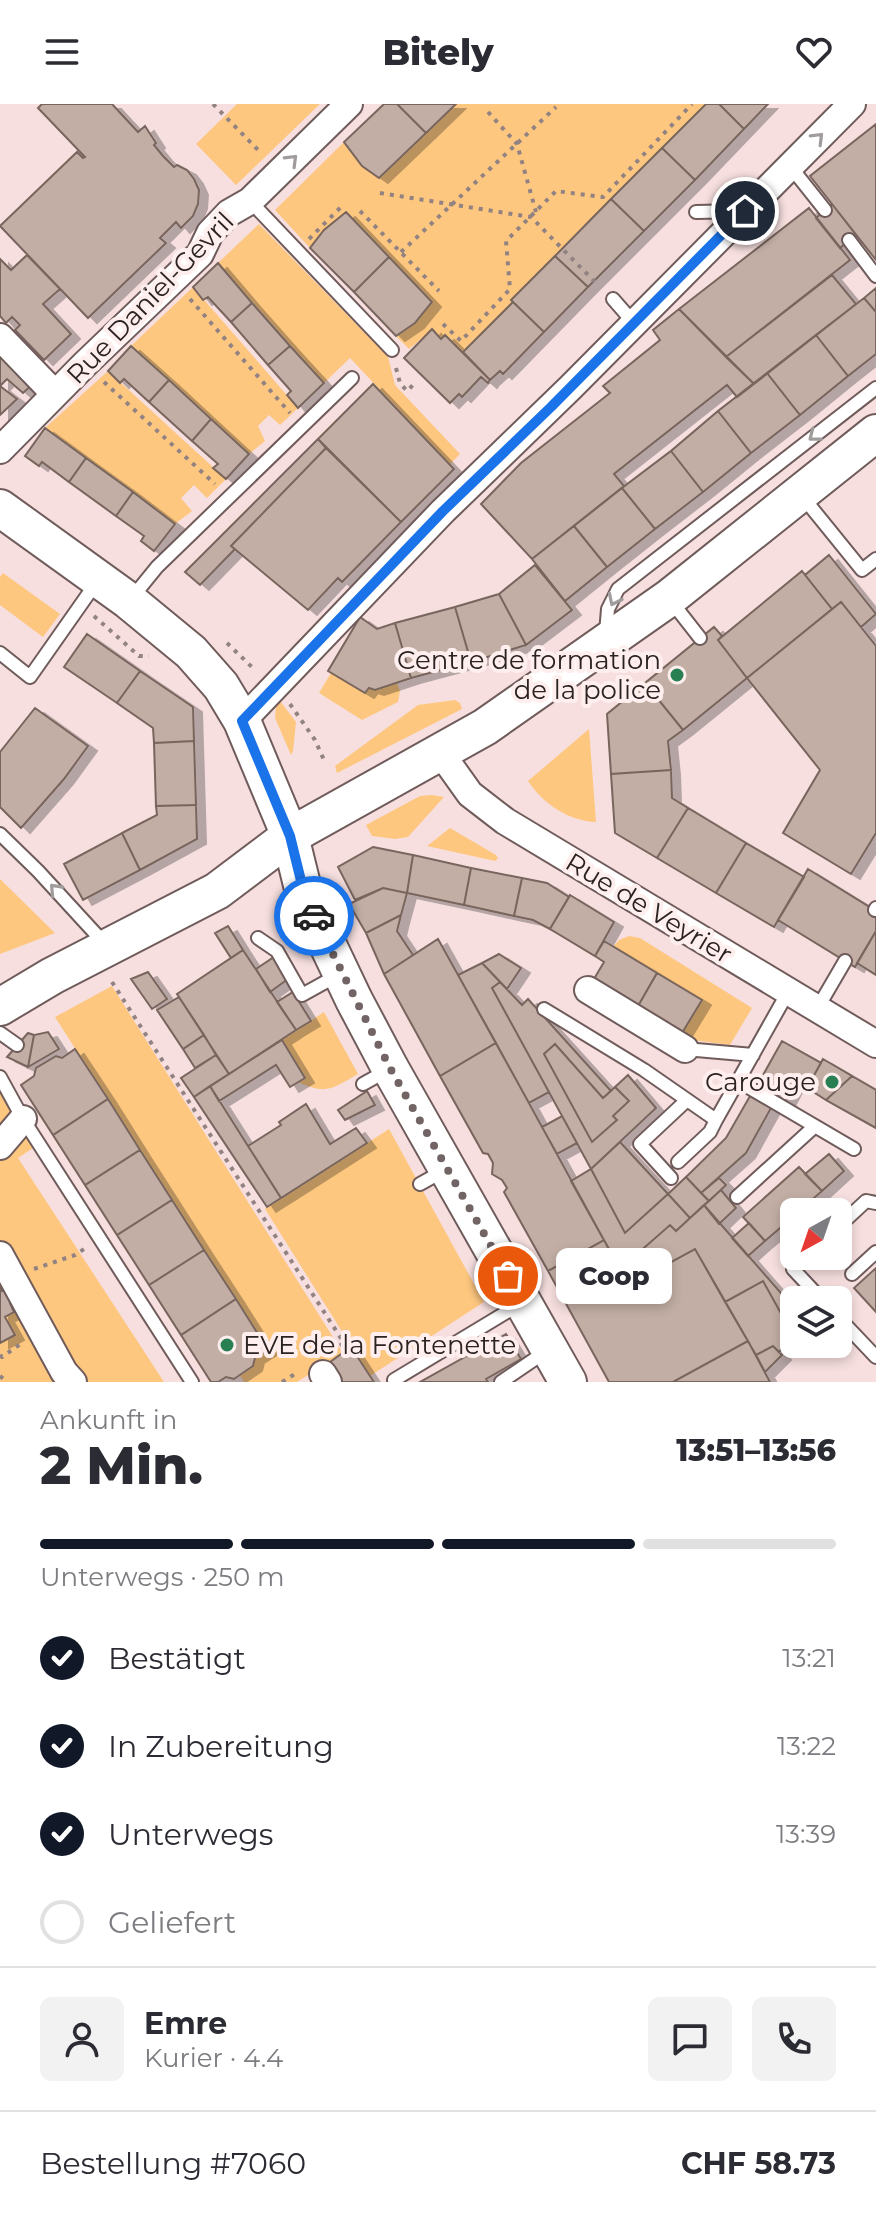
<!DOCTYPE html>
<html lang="de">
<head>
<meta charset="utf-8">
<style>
	body { margin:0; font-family:Montserrat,sans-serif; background:#f2f2f3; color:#2b2b33; height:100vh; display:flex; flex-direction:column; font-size:30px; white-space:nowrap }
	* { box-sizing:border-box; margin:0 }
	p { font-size:26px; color:#7c7c81 }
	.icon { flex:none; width:44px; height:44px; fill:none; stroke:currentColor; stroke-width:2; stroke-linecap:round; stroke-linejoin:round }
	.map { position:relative; height:1278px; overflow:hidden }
	.sheet { display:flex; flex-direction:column; background:#fff; flex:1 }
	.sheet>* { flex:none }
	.needle { width:52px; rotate:220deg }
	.fabs { position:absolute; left:780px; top:1094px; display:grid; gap:16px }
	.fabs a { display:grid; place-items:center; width:72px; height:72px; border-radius:12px; background:#fff; box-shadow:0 4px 12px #0003; font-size:40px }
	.pin { position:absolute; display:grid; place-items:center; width:68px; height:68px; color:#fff; margin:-34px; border:4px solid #fff; border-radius:50%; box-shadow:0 2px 8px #0007 }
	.courier { position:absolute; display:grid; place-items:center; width:80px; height:80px; margin:-40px; border:6px solid #1a73e8; border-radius:50%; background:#fff; color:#222; box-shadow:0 2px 10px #0007 }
	.bubble { position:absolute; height:56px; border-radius:12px; background:#fff; box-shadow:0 4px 12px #0003; font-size:26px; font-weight:800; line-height:56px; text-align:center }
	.overview em { font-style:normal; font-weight:800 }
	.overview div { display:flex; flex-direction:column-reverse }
	.overview { display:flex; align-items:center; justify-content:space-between; height:136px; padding:0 40px }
	h1 { font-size:52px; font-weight:800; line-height:60px }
	.bar { display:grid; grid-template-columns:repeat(4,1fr); gap:12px 8px; align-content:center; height:96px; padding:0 40px }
	.bar i { height:10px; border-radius:6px; background:#e1e1e2 }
	.bar .on { background:#111827 }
	.bar p { grid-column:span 4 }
	.line { display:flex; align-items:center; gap:20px; padding:0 40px; border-top:2px solid #e1e1e2 }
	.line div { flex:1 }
	.round { display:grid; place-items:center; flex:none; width:84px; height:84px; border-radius:12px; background:#f2f2f3 }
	ol { padding:0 40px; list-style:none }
	li { display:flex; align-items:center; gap:24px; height:88px }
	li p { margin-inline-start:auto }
	li .icon { padding:8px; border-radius:50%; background:#111827; color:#fff; stroke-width:4 }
	li:last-child { color:#7c7c81 }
	li i { width:44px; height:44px; border:4px solid #e1e1e2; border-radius:50% }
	header { display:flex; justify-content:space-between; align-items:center; height:104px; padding:0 40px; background:#fff; font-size:36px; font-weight:800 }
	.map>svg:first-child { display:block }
	.green { fill:#fec77f }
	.building { fill:#c2aea4; stroke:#78655d; stroke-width:2; filter:url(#shadow) }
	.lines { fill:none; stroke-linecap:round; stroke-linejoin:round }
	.lane-casing { stroke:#705b5b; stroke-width:16 }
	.street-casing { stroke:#705b5b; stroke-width:30 }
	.secondary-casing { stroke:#705b5b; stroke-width:40 }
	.path { stroke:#928282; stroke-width:4; stroke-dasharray:4 6; stroke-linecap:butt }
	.lane { stroke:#fff; stroke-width:12 }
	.street { stroke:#fff; stroke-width:26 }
	.secondary { stroke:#fff; stroke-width:36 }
	.oneway { stroke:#a09c9c }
	.done { stroke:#726464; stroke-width:8; stroke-dasharray:0 14.4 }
	.route { stroke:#1a73e8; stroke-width:10 }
	.poi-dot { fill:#277f52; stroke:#feefee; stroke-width:3 }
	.labels { text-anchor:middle; stroke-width:8; stroke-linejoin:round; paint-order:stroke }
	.street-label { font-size:26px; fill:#2b2222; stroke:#feefee }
	.poi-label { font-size:26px; fill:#2b2222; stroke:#feefee; text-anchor:end }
</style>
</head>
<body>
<header><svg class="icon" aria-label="menu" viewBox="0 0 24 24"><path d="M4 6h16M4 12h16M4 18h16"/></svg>Bitely<svg class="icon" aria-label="heart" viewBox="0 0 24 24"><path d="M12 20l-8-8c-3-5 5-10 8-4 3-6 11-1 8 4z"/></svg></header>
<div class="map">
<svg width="876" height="1278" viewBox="0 0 876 1278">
	<defs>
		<filter id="shadow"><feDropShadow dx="9" dy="5" stdDeviation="0" flood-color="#0004"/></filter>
	</defs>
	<rect width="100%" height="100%" fill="#f7dfdf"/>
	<path class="green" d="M237 0H320L236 81 196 40Z
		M456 0H705L511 196 513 198 463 248 446 231 441 235 432 226 409 245 396 232 415 219 310 144 275 106 344 38 362 62 379 74Z
		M259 120 388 253 395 281 460 350 450 360 350 254 324 279 218 159Z
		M193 183 298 304 280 321 269 311 258 322 265 337 249 350 131 242Z
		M108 267 226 375 207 394 194 381 181 394 192 407 175 420 45 324Z
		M3 469 60 510 43 533 0 501V473Z
		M331 569 365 589 369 584 397 579 400 587 398 598 362 616 319 589Z
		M277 593 296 618 293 647 291 651 275 614Z
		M455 596 460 599 462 605 337 669 335 662 418 601Z
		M589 625 596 718C569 717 543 700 528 677Z
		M432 691 444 693 408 733 395 735 372 732 366 721 420 692Z
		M450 724 496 751 498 754 495 757 427 742Z
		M0 775 55 829 0 850Z
		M629 832 640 834 752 904 730 941 692 936 682 929 702 896 613 843 619 836Z
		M112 882 343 1249 297 1278H244L240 1271 253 1262 255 1254 268 1246 55 913Z
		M324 908 358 970C332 985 327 991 298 978L305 973 282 936Z
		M0 987 33 1044 18 1054 164 1278H0Z
		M389 1025 484 1198 370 1272 265 1105Z"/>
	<path class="building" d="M42 0H112L138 28 145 22 156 39 154 41 163 52 174 63 177 61 187 66 194 75 199 86 198 100 193 112 181 124 176 118 160 134 166 139 88 214 0 122 77 48 83 54 85 53 38 4Z
		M384 0H397L426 29 379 74 362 62 344 38Z
		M397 0H456L426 29Z
		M706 0H719L744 25 695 76 662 44Z
		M719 0H768L744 25Z
		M876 20V156L810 72Z
		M662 44 695 76 644 127 611 95Z
		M611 95 644 127 588 183 555 152Z
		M832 100 856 131 840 144 816 114Z
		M809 104 850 156 726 253 679 205Z
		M346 108 389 153 354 188 310 144 324 126Z
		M27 151 60 185 43 200 71 230 44 256 15 226 20 221 12 213 6 219 0 212V155L11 166Z
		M555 152 588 183 544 228 511 196Z
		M389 153 432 198 415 219 396 232 354 188Z
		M218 159 252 199 231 218 208 193 203 196 193 183Z
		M832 171 856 200 754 280 726 253Z
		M876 184V208L864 194Z
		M864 194 876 208V250L848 272 816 231Z
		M513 198 544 228 503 270 500 267 490 276 463 248Z
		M252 199 290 242 268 261 231 218Z
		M679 205 754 280 737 293 727 281 614 370 624 382 532 455 481 400 521 359 610 289 603 282 660 236 653 226Z
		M432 225 441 235 445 231 490 276 488 279 481 273 462 293 459 290 450 299 404 254Z
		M816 231 848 272 800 311 767 269Z
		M131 242 169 276 149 298 124 275 120 279 108 267Z
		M290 242 324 279 298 304 287 291 291 287 268 261Z
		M0 245 34 279 23 289 7 275 0 282Z
		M767 269 800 311 751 349 718 307Z
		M169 276 211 315 192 337 149 298Z
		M373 280 454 365 401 418 318 335Z
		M0 282 17 295 0 311Z
		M718 307 751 349 703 388 671 347Z
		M211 315 249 350 226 375 213 364 218 360 192 337Z
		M45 324 86 354 69 378 42 358 39 362 25 352Z
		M318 335 326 344 231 442 235 445 200 481 185 468Z
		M326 344 401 418 342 478 338 474 308 506 231 442Z
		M671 347 703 388 655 425 622 384Z
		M86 354 133 388 116 412 69 378Z
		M622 384 655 425 607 463 574 422Z
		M133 388 175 420 154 447 141 437 144 432 116 412Z
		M574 422 607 463 565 497 532 455Z
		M829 451 876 510 861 523 841 498 832 505 805 471Z
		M535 461 572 506 526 541 499 490Z
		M802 467 832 505 747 574 718 536Z
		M499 490 526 541 471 558 455 503Z
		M841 498 876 542V729L851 770 783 729 820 666 747 574Z
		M455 503 471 558 411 574 395 519Z
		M360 513 377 525 395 519 411 574 375 586 369 584 365 589 328 567Z
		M714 523 722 532 718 536 747 574 683 626 645 579Z
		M87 530 140 567 117 599 64 563Z
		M140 567 193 603 194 637 154 639 153 624 117 599Z
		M645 579 683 626 668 637 671 666 611 670 607 610Z
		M35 604 88 642 64 675 21 724 0 703V648Z
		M194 637 196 701 156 702 154 639Z
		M671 666 672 694 688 704 657 754 615 729 611 670Z
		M196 701 197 735 140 766 122 729 157 711 156 702Z
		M688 704 746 739 716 789 657 754Z
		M122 729 140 766 83 796 64 760Z
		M746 739 804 773 774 823 716 789Z
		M373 743 413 751 407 789 383 784 355 796 338 763Z
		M413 751 471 764 464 801 407 789Z
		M471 764 522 774 514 812 464 801Z
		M808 765 876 807V827L855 863 778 816Z
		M522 774 547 779 569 793 550 825 533 816 514 812Z
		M383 784 407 789 401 811 366 829 349 800Z
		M570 791 614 818 595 852 550 825Z
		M401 811 397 827 413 851 384 870 366 829Z
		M228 822 243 846 231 854 215 829Z
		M876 827V871L857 859Z
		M438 835 496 939 440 972 384 870Z
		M604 837 657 869 638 902 594 875 604 858 595 852Z
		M243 846 296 926 229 970 177 890Z
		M499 850 521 864 507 885 482 859Z
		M274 853 288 875 270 888 256 865Z
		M482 859 500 878 492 884 549 988 529 999 458 871Z
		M148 868 167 895 152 905 131 875Z
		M657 869 702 896 682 929 638 902Z
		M500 878 522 901 528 895 611 987 603 994 555 940 544 950 592 1038 617 1016 613 1012 629 997 615 983 628 971 656 1004 591 1065 492 884Z
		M293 888 311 917 296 926 277 898Z
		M179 893 204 931 183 945 157 906Z
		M48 928 59 945 28 963 34 931Z
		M28 929 34 931 28 963 7 953Z
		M204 931 216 951 195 964 183 945Z
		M282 936 305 974 290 983 276 961 219 997 210 982Z
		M782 937 821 959 807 984 796 978 786 997 758 980Z
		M496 939 604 1136 548 1167 504 1088 507 1084 502 1076 492 1070 493 1059 488 1050 483 1049 440 972Z
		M555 940 603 994 615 983 629 997 613 1012 617 1016 592 1038 544 950Z
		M75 945 108 995 53 1031 21 981 34 972 36 964 56 952 62 954Z
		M216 951 229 970 194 993 181 974Z
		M823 955 852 972 826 996 807 984Z
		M852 972 876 986V1024L826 996Z
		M210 982 281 1094 267 1103 194 993Z
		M367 987 375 1001 345 1016 338 1006Z
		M750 992 771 1004 746 1049 701 1089 686 1073 726 1034Z
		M108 995 140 1046 85 1081 53 1031Z
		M306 1000 330 1040 356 1024 367 1039 281 1094 248 1042 281 1021 279 1018Z
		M562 1012 577 1039 557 1050 542 1023Z
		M620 1038 668 1090 625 1129 591 1065Z
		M140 1046 172 1096 117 1131 85 1081Z
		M829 1050 844 1067 822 1087 805 1070Z
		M799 1063 822 1087 798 1108H794V1112L765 1137 743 1113Z
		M591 1065 625 1129 668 1090 690 1114 676 1127 670 1121 620 1165 571 1077Z
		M686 1073 709 1097 690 1114 668 1090Z
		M719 1074 726 1081 709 1097 701 1089Z
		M721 1086 736 1104 719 1120 704 1101Z
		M172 1096 204 1146 149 1181 117 1131Z
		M704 1101 794 1204V1240L789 1245 784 1236 793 1231 763 1177 725 1198 695 1145 629 1181 620 1165 670 1121 676 1127Z
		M749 1119 765 1137 748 1152 732 1134Z
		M604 1136 629 1181 695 1145 748 1237 673 1278H609L548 1167Z
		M204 1146 236 1195 181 1231 149 1181Z
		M876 1164V1208L854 1184Z
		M763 1177 793 1231 784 1236 786 1241 779 1248 773 1242 756 1251 725 1198Z
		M0 1183 2 1187 6 1186 12 1196 10 1199 14 1208 5 1213 15 1231 0 1239Z
		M236 1195 268 1246 255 1254 253 1262 234 1275 226 1273 218 1278H211L181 1231Z
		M506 1230 521 1255 486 1275 488 1278H420Z
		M748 1237 770 1278H673Z
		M773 1242 782 1251 765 1268 756 1251Z
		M351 1243 374 1278H342L330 1258Z"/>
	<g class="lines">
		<g class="lane-casing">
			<path id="lane" d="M790 62 825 106
				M250 97 392 246
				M696 108 742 107
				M849 136 876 172
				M613 195 634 219
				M802 392 862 466 876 455
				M131 495 157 463 352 274
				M671 497 700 534
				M606 529 608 505 618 485 876 284
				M0 549 30 573 96 479
				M0 730 38 767 105 840
				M875 806 876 804
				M258 834 277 847 302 891 338 871
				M544 905 644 966 716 1016 788 888
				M817 905 845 857
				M0 929 17 941
				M685 945 753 951
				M0 973 23 1015 192 1278
				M738 977 854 1045
				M363 980 388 966
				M678 1058 710 1028 716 1016
				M671 1074 640 1040 687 996
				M420 1080 445 1066
				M737 1093 815 1022
				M838 1123 866 1097 876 1099
				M807 1152 793 1165 822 1196
				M852 1170 876 1148
				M838 1213 876 1253
				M395 1278 394 1276 520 1200
				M501 1278 548 1246"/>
		</g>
		<g class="street-casing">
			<path id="street" d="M0 233 55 290
				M0 346 85 260 200 150 210 129 229 109 250 97 349 0
				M242 617 443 407 571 283 852 0
				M440 648 470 690 505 717 876 940
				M588 886 685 945
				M0 1042 23 1015
				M0 1151 64 1268 73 1278
				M323 1270 328 1278"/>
		</g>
		<g class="secondary-casing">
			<path id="secondary" d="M0 404 129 497 191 548 221 582 242 617 290 732 305 793 354 896 390 964 568 1278
				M0 903 52 872 217 787 290 732 485 623 669 494 876 329"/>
		</g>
		<path class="path" d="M213 0 261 49
			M488 8 517 40 536 108
			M380 89 531 113 599 182
			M360 107 439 187
			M309 135 341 103
			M401 148 556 3
			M190 195 290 309
			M443 220 461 237 510 185 506 137 556 87 603 93 692 0
			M396 264 400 279 407 287 414 280
			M104 278 215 380
			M94 512 139 552H149
			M227 539 255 566
			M290 600 315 636 324 656
			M112 878 344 1239 329 1248
			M34 1165 75 1151 84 1145
			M0 1251 2 1253 22 1239
			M0 1272 7 1278
			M282 1278 298 1268"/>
		<use href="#lane" class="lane"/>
		<use href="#street" class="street"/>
		<use href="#secondary" class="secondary"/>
	</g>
	<defs><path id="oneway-chevron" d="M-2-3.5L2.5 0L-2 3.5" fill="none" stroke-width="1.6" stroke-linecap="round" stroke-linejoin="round" transform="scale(2)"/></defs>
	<g class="oneway">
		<use href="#oneway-chevron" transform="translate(818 34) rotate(-45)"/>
		<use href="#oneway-chevron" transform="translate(292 56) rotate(-45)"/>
		<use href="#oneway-chevron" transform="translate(814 332) rotate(142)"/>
		<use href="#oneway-chevron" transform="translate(614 496) rotate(116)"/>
		<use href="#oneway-chevron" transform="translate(55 785) rotate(-133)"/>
	</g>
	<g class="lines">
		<path class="done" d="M314 812 390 964 508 1172"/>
		<path class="route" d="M314 812 305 793 290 732 242 617 443 407 551 303 745 107"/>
	</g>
	<g class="poi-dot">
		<circle cx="677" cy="571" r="8"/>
		<circle cx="832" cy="978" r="8"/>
		<circle cx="227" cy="1241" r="8"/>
	</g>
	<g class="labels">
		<g class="street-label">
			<text transform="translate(150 194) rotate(-46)" y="9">Rue Daniel-Gevril</text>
			<text transform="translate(649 804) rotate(31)" y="9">Rue de Veyrier</text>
		</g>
		<g class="poi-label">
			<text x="661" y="565">Centre de formation<tspan x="661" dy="30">de la police</tspan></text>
			<text x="816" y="987">Carouge</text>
			<text x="243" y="1250" text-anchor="start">EVE de la Fontenette</text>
		</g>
	</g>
</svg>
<div class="fabs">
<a><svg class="needle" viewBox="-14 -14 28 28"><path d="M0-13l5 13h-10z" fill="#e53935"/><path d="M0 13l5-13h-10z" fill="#7c7c81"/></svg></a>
<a><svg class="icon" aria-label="layers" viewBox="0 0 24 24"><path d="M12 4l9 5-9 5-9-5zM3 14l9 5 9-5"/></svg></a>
</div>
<div class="pin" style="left:508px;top:1172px;background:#ea580c"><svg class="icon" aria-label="bag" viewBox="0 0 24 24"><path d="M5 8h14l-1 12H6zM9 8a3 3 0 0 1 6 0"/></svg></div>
<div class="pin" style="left:745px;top:107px;background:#1f2937"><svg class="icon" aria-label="home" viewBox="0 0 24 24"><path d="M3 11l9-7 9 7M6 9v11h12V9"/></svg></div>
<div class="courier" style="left:314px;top:812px"><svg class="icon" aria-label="car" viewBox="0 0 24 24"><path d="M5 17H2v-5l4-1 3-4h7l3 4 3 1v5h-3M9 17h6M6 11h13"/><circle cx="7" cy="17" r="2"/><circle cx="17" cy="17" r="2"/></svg></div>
<div class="bubble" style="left:556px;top:1144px;width:116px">Coop</div>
</div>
<section class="sheet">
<div class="overview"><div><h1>2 Min.</h1><p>Ankunft in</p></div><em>13:51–13:56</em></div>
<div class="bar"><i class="on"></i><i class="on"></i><i class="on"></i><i></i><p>Unterwegs · 250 m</p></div>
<ol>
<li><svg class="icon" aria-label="check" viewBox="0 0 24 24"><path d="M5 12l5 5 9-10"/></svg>Bestätigt<p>13:21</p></li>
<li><svg class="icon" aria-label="check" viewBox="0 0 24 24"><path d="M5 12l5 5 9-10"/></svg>In Zubereitung<p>13:22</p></li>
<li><svg class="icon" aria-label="check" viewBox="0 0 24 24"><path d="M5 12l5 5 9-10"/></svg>Unterwegs<p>13:39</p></li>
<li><i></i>Geliefert</li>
</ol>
<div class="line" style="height:144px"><a class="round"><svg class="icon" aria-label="person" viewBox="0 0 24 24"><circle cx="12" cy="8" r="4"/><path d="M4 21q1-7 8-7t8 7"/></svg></a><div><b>Emre</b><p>Kurier · 4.4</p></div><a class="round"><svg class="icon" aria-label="chat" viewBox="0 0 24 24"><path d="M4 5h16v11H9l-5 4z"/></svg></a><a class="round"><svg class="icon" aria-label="phone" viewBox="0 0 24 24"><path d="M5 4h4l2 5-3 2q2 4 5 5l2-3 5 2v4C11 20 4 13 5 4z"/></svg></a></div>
<div class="line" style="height:104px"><div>Bestellung #7060</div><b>CHF 58.73</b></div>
</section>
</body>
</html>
